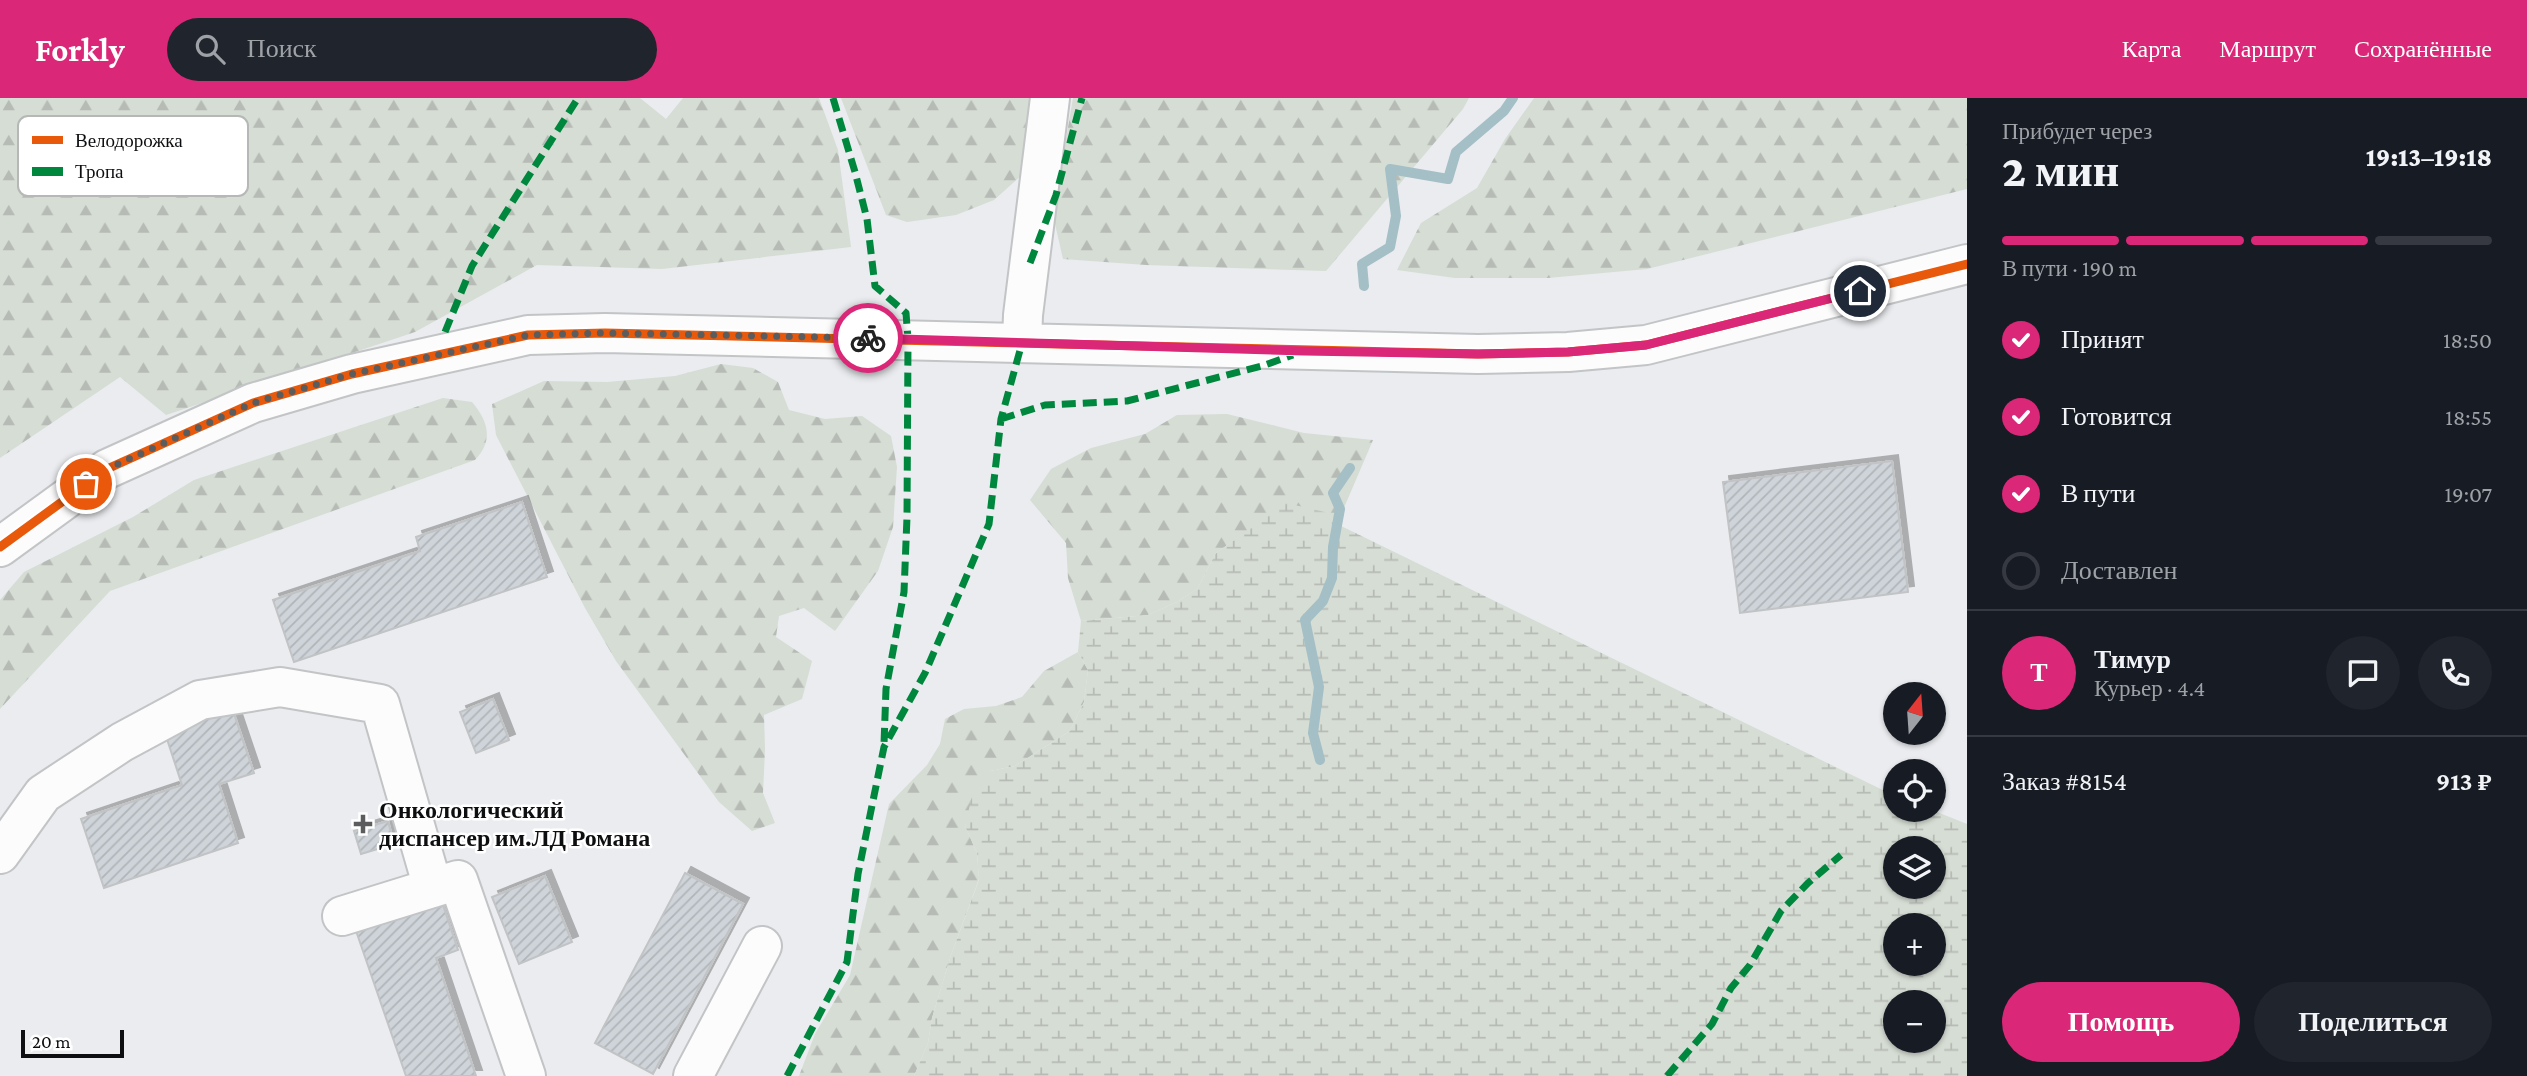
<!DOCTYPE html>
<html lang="ru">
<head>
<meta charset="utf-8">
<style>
	body { margin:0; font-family:"Crimson Pro",serif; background:#20242c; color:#f1f3f6; height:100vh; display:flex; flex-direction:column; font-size:26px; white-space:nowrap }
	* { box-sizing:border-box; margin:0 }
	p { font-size:23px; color:#9ea1a6 }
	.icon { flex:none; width:38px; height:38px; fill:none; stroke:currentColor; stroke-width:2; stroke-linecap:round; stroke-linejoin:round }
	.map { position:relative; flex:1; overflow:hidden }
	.side { display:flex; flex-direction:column; background:#171b24; width:560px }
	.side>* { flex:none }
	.needle { width:46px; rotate:17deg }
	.fabs { position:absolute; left:1883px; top:584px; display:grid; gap:14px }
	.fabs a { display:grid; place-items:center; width:63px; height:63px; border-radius:50%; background:#171b24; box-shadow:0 2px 5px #0004; font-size:35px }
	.scale { position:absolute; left:21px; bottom:18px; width:103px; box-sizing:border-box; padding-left:7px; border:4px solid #0d0e10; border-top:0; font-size:19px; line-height:24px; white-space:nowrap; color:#0d0e10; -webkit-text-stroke:5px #fff; paint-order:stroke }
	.pin { position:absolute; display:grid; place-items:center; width:60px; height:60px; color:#fff; margin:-30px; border:4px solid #fff; border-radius:50%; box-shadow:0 2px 7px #0007 }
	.courier { position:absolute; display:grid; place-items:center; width:70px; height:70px; margin:-35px; border:5px solid #db2777; border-radius:50%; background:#fff; color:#222; box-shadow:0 2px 9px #0007 }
	.headline em { font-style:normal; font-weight:800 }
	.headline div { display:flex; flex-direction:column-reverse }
	.headline { display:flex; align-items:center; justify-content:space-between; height:119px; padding:0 35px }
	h1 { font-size:46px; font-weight:800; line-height:52px }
	.bar { display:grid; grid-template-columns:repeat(4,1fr); gap:10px 7px; align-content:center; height:84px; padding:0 35px }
	.bar i { height:9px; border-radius:5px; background:#363941 }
	.bar .selected { background:#db2777 }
	.bar p { grid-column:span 4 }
	.line { display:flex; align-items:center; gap:18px; padding:0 35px; border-top:2px solid #363941 }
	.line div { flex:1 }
	.round { display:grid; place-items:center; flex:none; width:74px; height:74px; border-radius:37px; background:#20242c }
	ol { padding:0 35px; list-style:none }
	li { display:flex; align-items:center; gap:21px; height:77px }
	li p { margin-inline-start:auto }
	li .icon { padding:7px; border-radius:50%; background:#db2777; color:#fff; stroke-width:4 }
	li:last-child { color:#9ea1a6 }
	li i { width:38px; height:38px; border:4px solid #363941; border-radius:50% }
	.button { display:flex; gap:14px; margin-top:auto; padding:14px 35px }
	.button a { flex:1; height:80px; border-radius:42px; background:#db2777; color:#fff; font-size:28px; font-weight:800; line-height:80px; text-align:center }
	.button a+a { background:#20242c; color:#f1f3f6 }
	header { display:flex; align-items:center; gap:42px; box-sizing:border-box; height:98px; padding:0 35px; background:#db2777; color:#fff }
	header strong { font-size:33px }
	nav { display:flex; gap:38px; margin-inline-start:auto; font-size:24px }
	.search { width:490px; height:63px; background:#20242c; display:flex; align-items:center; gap:18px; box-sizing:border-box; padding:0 24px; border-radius:38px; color:#9ea1a6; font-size:26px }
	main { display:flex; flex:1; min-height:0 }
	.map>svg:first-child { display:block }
	.forest { fill:url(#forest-firs) }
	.wetland { fill:url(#wetland-marsh); fill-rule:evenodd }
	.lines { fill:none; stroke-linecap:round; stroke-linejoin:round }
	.stream { stroke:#a4bfc6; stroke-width:10 }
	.building { fill:url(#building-hatch); stroke:#c2c3c5; stroke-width:2; filter:url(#shadow) }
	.minor-casing { stroke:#c2c4c6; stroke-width:42 }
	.minor { stroke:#fcfcfd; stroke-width:38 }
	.quiet { stroke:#00873e; stroke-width:7; stroke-dasharray:14 7; stroke-linecap:butt }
	.cycleway-casing { stroke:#fff; stroke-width:13 }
	.cycleway { stroke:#e8590c; stroke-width:9 }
	.done { stroke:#5a5c5e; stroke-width:7; stroke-dasharray:0 12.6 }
	.route { stroke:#db2777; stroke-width:9 }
	.poi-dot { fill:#5a5c5e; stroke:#fff; stroke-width:2.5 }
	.labels { text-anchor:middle; stroke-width:5; stroke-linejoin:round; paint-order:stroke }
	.poi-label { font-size:24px; font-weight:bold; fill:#0d0e10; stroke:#fff; text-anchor:start }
	.key { fill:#fff; stroke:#b6b7b7; stroke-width:2 }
	.key-label { font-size:19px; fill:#0d0e10 }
</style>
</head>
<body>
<header>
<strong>Forkly</strong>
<div class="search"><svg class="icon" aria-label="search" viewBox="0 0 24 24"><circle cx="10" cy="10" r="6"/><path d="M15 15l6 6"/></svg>Поиск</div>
<nav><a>Карта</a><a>Маршрут</a><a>Сохранённые</a></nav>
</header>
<main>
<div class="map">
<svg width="1967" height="978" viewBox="0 0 1967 978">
	<defs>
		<pattern id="forest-firs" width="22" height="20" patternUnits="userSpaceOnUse" patternTransform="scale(1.75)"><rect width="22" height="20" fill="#d6ddd4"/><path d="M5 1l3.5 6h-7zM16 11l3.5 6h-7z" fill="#b6bcb5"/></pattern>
		<pattern id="wetland-marsh" width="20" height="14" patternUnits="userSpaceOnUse" patternTransform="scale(1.75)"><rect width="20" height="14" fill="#d6ddd4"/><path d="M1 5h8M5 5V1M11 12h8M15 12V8" fill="none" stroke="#b6bcb5"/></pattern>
		<pattern id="building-hatch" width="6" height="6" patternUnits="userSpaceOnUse" patternTransform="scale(1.75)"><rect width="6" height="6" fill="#ced4d9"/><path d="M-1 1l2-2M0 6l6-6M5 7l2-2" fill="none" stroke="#b0b5b9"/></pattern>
		<filter id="shadow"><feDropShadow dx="6" dy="-6" stdDeviation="0" flood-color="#0004"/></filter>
	</defs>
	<rect width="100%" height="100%" fill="#eaecef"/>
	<path class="forest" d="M0 0H640L666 21 683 0H819L838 52 851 149 662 171 537 167 415 234 166 317 120 279 0 360Z
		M841 0H1034L1023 76 994 102 956 117 907 124 886 117Z
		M1073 0H1469L1463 11 1326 173 1146 167 1063 161 1053 117Z
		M1534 0H1967V91L1647 171 1548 180H1455L1397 172 1421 125 1477 90 1505 41Z
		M721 266 753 270 778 284 789 312 825 321 862 318 891 338 897 369 893 429 878 473 835 533 804 510 779 518 776 539 812 563 802 601 764 617 765 652 763 695 775 725 752 733 719 704 616 563 585 510 496 337 492 306 544 283 607 284 675 278Z
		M443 300 472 304C488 323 494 342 475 362L110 493 0 611V502L24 474 133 419 194 382Z
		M1227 316 1304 335 1373 342 1337 426 1324 414 1286 406 1216 455 1197 491 1177 504 1148 517 1081 523 1068 480 1066 445 1030 402 1051 371 1091 350 1145 336 1177 317Z
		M1078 554 1088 572 1084 604 1070 633 1015 668 990 673 965 728 977 755 979 781 951 857 932 920 928 945 914 978H799L815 936 850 877 889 706 927 667 940 646 945 621 964 611 996 608 1022 599 1044 573Z"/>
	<path class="wetland" d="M1286 405 1325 414 1337 426 1895 698V712H1932L1967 726V978H914L928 945 932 920 951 857 979 782 977 755 965 728 972 698 990 673 1015 668 1070 633 1084 604 1088 572 1078 554 1081 523 1148 517 1177 504 1197 491 1216 455ZM1895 751H1934V789H1895ZM1895 828H1934V866H1895ZM1895 905H1934V943H1895Z"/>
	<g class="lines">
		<path class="stream" d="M1364 188 1362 166 1390 149 1396 118 1390 71 1448 81 1456 54 1504 13 1513 0
			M1320 662 1313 635 1319 589 1305 522 1323 503 1332 480 1333 449 1340 411 1333 395 1350 370"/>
	</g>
	<path class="building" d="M1892 363 1908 494 1740 515 1723 384Z
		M522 404 547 479 294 564 273 502 420 453 416 439Z
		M493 601 509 642 476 655 460 614Z
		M232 610 254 675 219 686 238 745 104 790 81 721 182 687 164 632Z
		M388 723 394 746 361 756 354 733Z
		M685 775 743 806 653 976 595 945Z
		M545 778 572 844 519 866 492 799Z
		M441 801 458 852 436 860 476 978H406L355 830Z"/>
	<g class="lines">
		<g class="minor-casing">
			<path id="minor" d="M1022 245 1023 217 1050 0
				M0 449 107 371 253 305 352 276 528 237 605 235 1478 256 1568 254 1646 247 1967 166
				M0 756 43 696 122 644 200 602 280 589 380 606 433 790
				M342 818 458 782 526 978
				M693 978 762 848"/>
		</g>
		<use href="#minor" class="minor"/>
		<path class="quiet" d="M833 0 855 74 867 121 875 188 906 215 908 241 907 419 904 494 886 591 884 646
			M1030 165 1056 97 1082 0
			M445 234 472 168 578 0
			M1001 321 1045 307 1127 303 1262 268 1293 257
			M787 978 847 864 858 776 884 649 925 575 989 426 1001 321 1022 245
			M1667 978 1712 926 1731 890 1750 867 1781 813 1808 785 1841 757"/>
		<g class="cycleway-casing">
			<path id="cycleway" d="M0 449 107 371 253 305 352 276 528 237 605 235 1478 256 1568 254 1646 247 1967 166"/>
		</g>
		<use href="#cycleway" class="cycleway"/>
	</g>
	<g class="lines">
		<path class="done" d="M86 386 107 371 253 305 352 276 528 237 605 235 868 240"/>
		<path class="route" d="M868 240 1304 253 1478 256 1568 254 1646 247 1860 193"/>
	</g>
	<path class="poi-dot" d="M359.5 715.5h7v7h7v7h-7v7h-7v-7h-7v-7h7z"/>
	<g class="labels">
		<g class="poi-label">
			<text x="379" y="720">Онкологический<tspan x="379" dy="28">диспансер им.ЛД Романа</tspan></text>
		</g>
	</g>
	<rect x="18" y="18" width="230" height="80" rx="10" class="key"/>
	<rect x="32" y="38" width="31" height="8" fill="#e8590c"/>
	<rect x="32" y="69" width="31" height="9" fill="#00873e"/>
	<g class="key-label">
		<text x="75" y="49">Велодорожка</text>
		<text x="75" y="80">Тропа</text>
	</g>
</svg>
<div class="fabs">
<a><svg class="needle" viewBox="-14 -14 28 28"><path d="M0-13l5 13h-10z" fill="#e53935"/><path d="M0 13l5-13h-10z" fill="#9ea1a6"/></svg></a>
<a><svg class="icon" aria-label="locate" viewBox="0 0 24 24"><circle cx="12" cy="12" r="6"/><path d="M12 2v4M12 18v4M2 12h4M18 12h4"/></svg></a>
<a><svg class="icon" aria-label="layers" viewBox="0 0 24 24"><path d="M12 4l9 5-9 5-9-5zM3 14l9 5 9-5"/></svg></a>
<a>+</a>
<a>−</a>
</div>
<div class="scale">20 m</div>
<div class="pin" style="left:86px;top:386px;background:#ea580c"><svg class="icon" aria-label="bag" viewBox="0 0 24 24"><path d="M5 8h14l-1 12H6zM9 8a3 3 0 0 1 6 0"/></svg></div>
<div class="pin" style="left:1860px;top:193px;background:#1f2937"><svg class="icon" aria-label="home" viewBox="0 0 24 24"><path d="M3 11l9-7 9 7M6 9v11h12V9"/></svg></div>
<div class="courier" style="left:868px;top:240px"><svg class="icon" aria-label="bike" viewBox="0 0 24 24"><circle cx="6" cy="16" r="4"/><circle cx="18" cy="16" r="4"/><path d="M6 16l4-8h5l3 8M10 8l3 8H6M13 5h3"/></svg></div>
</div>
<section class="side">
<div class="headline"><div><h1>2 мин</h1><p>Прибудет через</p></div><em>19:13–19:18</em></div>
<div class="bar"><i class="selected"></i><i class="selected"></i><i class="selected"></i><i></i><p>В пути · 190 m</p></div>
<ol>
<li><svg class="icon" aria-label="check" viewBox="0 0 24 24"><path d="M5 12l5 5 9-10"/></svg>Принят<p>18:50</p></li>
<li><svg class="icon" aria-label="check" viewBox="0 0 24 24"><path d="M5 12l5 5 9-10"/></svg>Готовится<p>18:55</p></li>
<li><svg class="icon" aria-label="check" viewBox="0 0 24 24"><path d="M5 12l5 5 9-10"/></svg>В пути<p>19:07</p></li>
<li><i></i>Доставлен</li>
</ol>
<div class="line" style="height:126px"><b class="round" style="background:#db2777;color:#fff">Т</b><div><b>Тимур</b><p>Курьер · 4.4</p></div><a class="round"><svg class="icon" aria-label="chat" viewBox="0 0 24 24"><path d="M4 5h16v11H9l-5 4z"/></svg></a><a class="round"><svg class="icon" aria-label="phone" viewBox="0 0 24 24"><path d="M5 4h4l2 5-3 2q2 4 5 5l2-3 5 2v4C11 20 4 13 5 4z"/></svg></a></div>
<div class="line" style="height:91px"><div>Заказ #8154</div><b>913 ₽</b></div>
<div class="button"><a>Помощь</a><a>Поделиться</a></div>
</section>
</main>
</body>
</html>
